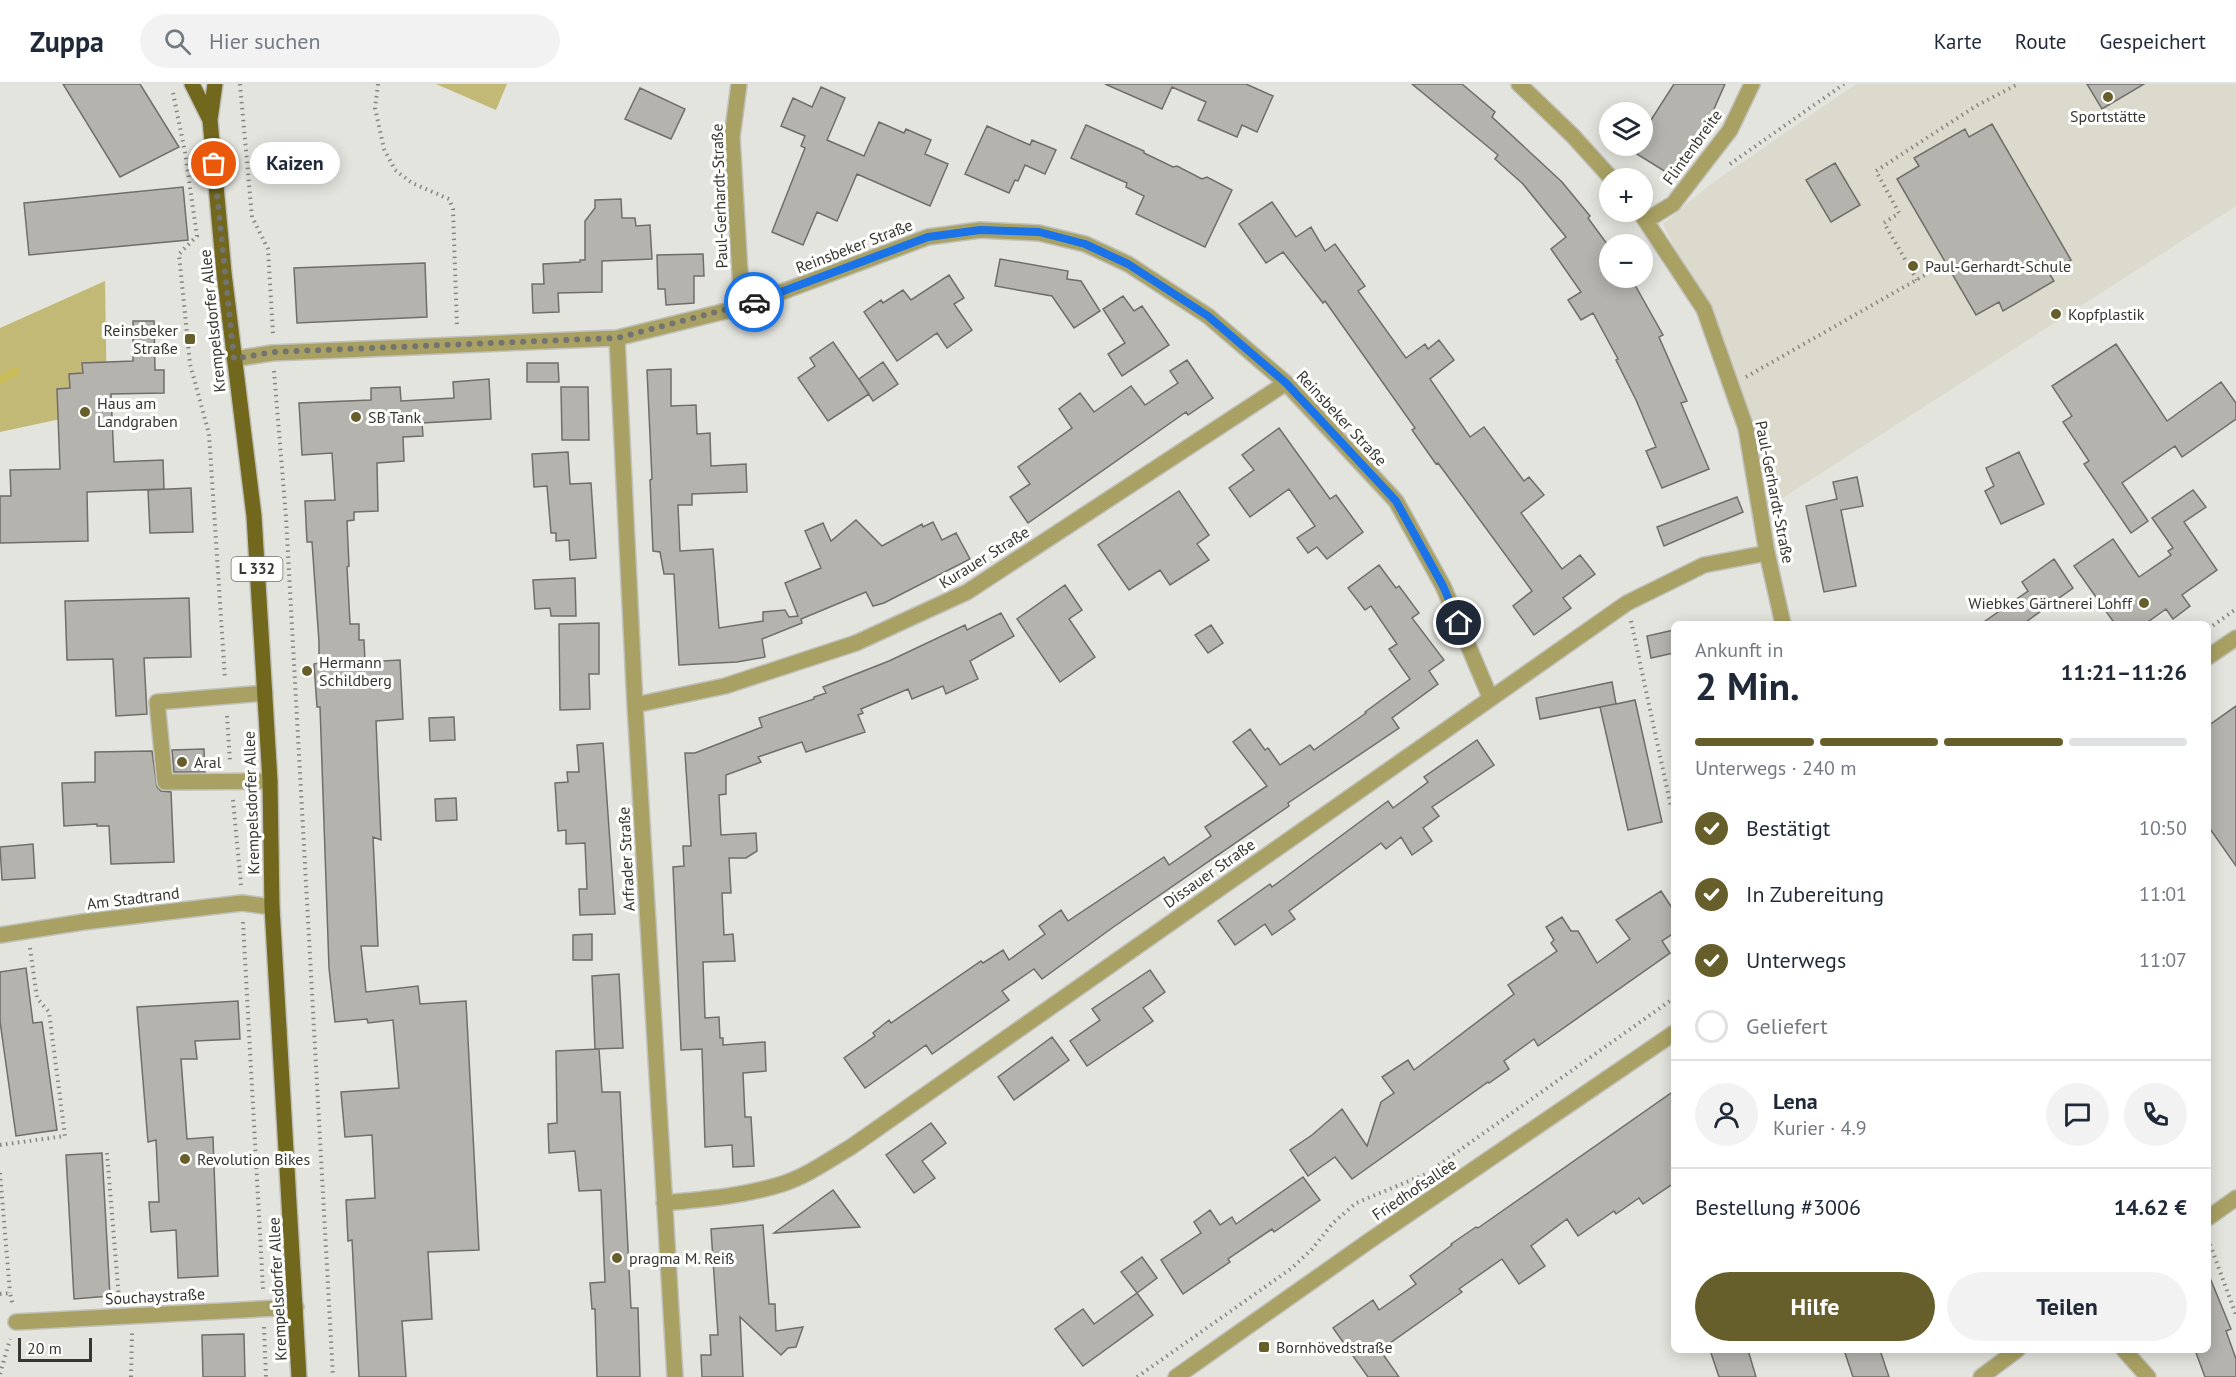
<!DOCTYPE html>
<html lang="de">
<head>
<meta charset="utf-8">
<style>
	body { margin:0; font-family:"PT Sans",sans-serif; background:#f2f2f3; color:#1f2937; height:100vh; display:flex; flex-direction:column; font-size:22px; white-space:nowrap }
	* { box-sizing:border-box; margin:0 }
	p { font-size:20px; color:#747a83 }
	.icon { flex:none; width:33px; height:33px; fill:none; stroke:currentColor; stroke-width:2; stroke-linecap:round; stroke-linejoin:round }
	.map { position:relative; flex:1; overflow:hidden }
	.panel { position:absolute; left:1671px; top:537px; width:540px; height:732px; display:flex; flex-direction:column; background:#fff; border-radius:9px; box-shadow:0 3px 15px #0003 }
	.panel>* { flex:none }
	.controls { position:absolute; left:1599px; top:18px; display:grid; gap:12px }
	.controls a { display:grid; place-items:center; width:54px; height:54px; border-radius:50%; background:#fff; box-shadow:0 3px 15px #0003; font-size:30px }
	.scale { position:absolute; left:18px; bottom:15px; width:74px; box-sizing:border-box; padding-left:6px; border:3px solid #363633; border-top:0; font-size:16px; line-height:21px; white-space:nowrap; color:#363633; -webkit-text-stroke:4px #fffffe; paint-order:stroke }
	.pin { position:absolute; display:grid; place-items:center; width:51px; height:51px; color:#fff; margin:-26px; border:3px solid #fff; border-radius:50%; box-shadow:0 2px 6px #0007 }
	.courier { position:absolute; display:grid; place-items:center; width:60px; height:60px; margin:-30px; border:4px solid #1a73e8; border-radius:50%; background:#fff; color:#222; box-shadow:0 2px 8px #0007 }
	.bubble { position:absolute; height:42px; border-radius:21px; background:#fff; box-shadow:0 3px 15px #0003; font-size:20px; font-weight:800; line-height:42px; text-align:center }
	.headline em { font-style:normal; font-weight:800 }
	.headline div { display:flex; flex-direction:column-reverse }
	.headline { display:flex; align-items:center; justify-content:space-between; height:102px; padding:0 24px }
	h1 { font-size:39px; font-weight:800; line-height:45px }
	.bar { display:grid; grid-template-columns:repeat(4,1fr); gap:9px 6px; align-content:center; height:72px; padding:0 24px }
	.bar i { height:8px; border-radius:4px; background:#e0e1e3 }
	.bar .selected { background:#665f2c }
	.bar p { grid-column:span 4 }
	.line { display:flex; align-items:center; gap:15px; padding:0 24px; border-top:2px solid #e0e1e3 }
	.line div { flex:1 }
	.round { display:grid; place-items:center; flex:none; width:63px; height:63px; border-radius:32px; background:#f2f2f3 }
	ol { padding:0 24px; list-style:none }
	li { display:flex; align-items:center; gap:18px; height:66px }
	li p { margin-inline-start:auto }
	li .icon { padding:6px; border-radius:50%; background:#665f2c; color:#fff; stroke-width:4 }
	li:last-child { color:#747a83 }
	li i { width:33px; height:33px; border:3px solid #e0e1e3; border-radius:50% }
	.action { display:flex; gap:12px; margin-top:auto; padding:12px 24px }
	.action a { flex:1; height:69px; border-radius:36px; background:#665f2c; color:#fff; font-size:24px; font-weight:800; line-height:69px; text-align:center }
	.action a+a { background:#f2f2f3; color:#1f2937 }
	header { display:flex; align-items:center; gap:36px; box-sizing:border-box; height:84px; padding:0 30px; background:#fff; border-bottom:2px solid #e0e1e3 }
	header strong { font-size:28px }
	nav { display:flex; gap:33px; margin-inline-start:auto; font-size:21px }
	.search { width:420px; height:54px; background:#f2f2f3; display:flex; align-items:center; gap:15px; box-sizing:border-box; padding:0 21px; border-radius:33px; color:#747a83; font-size:22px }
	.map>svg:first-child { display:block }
	.built { fill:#dcdacd }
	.green { fill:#c2b977 }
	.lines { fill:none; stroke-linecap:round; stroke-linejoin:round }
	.stream { stroke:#c9bc57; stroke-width:8 }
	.building { fill:#b4b3ae; stroke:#6f6e69; stroke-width:1.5 }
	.minor-casing { stroke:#c1c1bc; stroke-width:18 }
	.major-casing { stroke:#c1c1bc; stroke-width:18 }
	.path { stroke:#868682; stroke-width:4; stroke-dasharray:1.5 4.5; stroke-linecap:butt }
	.minor { stroke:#a9a163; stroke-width:15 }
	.major { stroke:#71671d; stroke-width:15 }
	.done { stroke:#73736f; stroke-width:6; stroke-dasharray:0 10.8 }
	.route { stroke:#1a73e8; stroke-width:8 }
	.poi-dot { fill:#665f2c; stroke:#fffffe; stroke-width:2 }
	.labels { text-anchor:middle; stroke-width:6; stroke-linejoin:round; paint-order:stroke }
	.shield { fill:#fffffe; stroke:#727270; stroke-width:1.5 }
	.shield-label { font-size:15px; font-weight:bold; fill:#363633 }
	.poi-label { font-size:16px; fill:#363633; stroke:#fffffe; text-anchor:start }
	.street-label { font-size:16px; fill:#363633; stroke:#fffffe }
</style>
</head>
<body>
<header>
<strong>Zuppa</strong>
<div class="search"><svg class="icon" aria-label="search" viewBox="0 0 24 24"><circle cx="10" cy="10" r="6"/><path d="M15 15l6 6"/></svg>Hier suchen</div>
<nav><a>Karte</a><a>Route</a><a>Gespeichert</a></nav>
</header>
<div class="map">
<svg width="2236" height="1293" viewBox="0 0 2236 1293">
	<rect width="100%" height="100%" fill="#e4e4de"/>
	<path class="built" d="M1856 0H2236V122L1767 424 1746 343 1704 225 1663 140 1708 102Z"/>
	<path class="green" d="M436 0H507L496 26Z
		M105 197 107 325 0 348V244Z"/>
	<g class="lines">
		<path class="stream" d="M0 296 16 287"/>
	</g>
	<path class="building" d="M63 0H140L179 63 120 93Z
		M1105 0H1246L1273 12 1257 48 1242 41 1237 53 1198 36 1206 18 1172 3 1162 25Z
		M1412 0H1462L1495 28 1492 33 1562 98 1590 132 1588 134 1610 164V194H1631L1663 251 1659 253 1687 317 1681 319 1709 385 1662 404 1646 367 1656 363 1636 316 1616 276 1618 275 1593 229 1581 236 1568 216 1581 208 1551 165 1566 153 1523 100 1495 75 1498 71Z
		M1674 0H1725L1707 41 1674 93 1632 67 1635 62H1642V50Z
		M2087 0H2144L2102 25Z
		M821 3 845 14 827 56 864 72 879 38 904 49 906 45 931 56 925 70 948 80 930 122 857 90 837 137 817 128 803 161 772 148 805 64 801 62 805 52 781 42 793 14 812 23Z
		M640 4 685 25 671 55 625 35Z
		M1992 40 2071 176 2049 189 2054 197 2003 227 1999 218 1976 231 1897 95 1919 82 1914 74 1965 45 1969 53Z
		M1086 41 1144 67V69L1173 83 1177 82 1202 95 1207 93 1232 106 1205 163 1136 130 1144 112 1126 103 1127 99 1071 74Z
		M987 42 1030 61 1032 56 1056 66 1045 90 1025 81 1018 97 1015 96 1009 109 965 90Z
		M1835 79 1860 121 1831 138 1806 96Z
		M183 103 188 156 29 171 24 119Z
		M621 115 622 134H635L636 142 650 141 652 175 602 177V208L558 209 559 228 533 229 532 200H544L543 180 580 178V176H585V137L595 124V116Z
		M1272 118 1296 153 1311 143 1325 167 1335 160 1365 202 1358 207 1406 274 1425 260 1428 265 1439 256 1454 276 1430 295 1470 353 1484 343 1524 397 1529 393 1544 411 1521 429 1562 485 1580 471 1595 490 1563 514 1571 524 1534 551 1513 522 1532 507 1438 379 1436 380 1412 346 1415 344 1325 217 1323 219 1283 168 1266 179 1239 140Z
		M703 170 704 192H694V219L666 221 665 205H658L657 171Z
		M1000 175 1068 187 1067 195 1081 197 1100 227 1074 244 1052 212 995 202Z
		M425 179 427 233 297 239 294 184Z
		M949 191 964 214 954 220 972 246 947 264 937 249 897 277 864 228 881 216 883 219 903 206 911 216Z
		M1123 212 1134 227 1142 222 1169 261 1122 292 1108 270 1125 259 1103 225Z
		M133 237H154L155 286H164V309L111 310 114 378 163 376 164 405 87 408 88 457 0 459V412H11L10 386 60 385 57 305 70 304 69 290 83 289 82 279 133 277Z
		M833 258 869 310 828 337 798 294 815 282 810 274Z
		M2116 260 2167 337 2221 298 2236 319V335L2182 373 2175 362 2122 399 2148 437 2131 449 2084 380 2089 377 2063 338 2072 332 2052 302Z
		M1187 276 1213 314 1188 331 1186 328 1028 439 1010 413 1030 400 1018 383 1072 344 1059 325 1080 309 1094 328 1131 302 1145 321 1178 299 1170 287Z
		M883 278 898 300 873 317 859 295Z
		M527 279H558L559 298H527Z
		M671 285V322L696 321 697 350 710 349 711 382 746 380 747 408 692 410V421H678L680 467 713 465 719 544 763 537V528L785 526 789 533 798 532 785 499 821 484 805 447 823 439 831 457 856 436 882 462 922 440 923 443 933 438 942 456 956 449 970 475 884 519 873 522 866 508 801 535 802 539 762 555 765 573 737 578 679 581 674 490H664L660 468 653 467 650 396 652 395 647 286Z
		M489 295 491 335 422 339 423 352 403 353 404 377 377 379 378 427 354 428V436L347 437 349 482 347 483 350 540H359V556H364L365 578 400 576 403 635 376 637 381 756 373 753 378 862H361L366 908 418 902 420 920 466 917 479 1166 428 1168 432 1235 402 1237 406 1293H359L352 1156 348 1157 346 1116 375 1114 372 1051 345 1053 341 1008 399 1004 393 936 368 939 367 935 335 938 329 884 320 623H317L314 580 319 579V558L312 458H307L305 417 335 416 332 369 302 371 299 319 371 316V304L400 303 401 317 454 314 453 298Z
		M561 303H588L589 356H562Z
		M1279 344 1330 415 1336 411 1363 448 1327 475 1317 463 1308 469 1297 454 1315 442 1289 405 1250 433 1229 404 1254 386 1242 371Z
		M568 368 570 400 591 399 596 474 570 476 569 456 556 457V449H551L547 402 534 403 532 370Z
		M2019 368 2044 420 2001 440 1985 407 1994 402 1986 384Z
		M1857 393 1863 422 1841 426 1856 502 1824 508 1806 422 1837 415 1833 398Z
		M191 404 193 448 150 449 148 406Z
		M2193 406 2206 423 2184 438 2217 486 2182 511 2190 522 2173 535 2166 525 2145 540H2115L2074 482 2113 455 2139 493 2171 471 2168 467 2173 464 2152 434Z
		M1179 407 1209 451 1197 460 1209 476 1170 501 1160 486 1129 506 1098 461Z
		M1737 413 1743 428 1664 462 1657 443Z
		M2054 475 2073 504 2023 540H1981L2028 507 2022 498Z
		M1379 481 1396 504 1399 502 1419 529 1412 534 1444 576 1429 587 1438 600 1392 634 1399 644 1288 719 1289 722 1112 844 1042 895 1034 885 1002 907 1009 916 932 970 926 961 865 1004 844 974 875 952 873 949 889 936 891 939 981 877 983 879 1003 866 1009 876 1045 850 1039 842 1061 826 1068 837 1164 773 1169 781 1211 752 1205 743 1267 702 1233 658 1250 645 1265 666 1268 664 1280 681 1310 661 1314 666 1366 629 1365 628 1410 595 1389 565 1397 560 1371 522 1365 526 1348 504Z
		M575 494 576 532H551L550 524 535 525 533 496Z
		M1065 501 1082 526 1069 535 1095 573 1060 598 1017 535Z
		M189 514 191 573 144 574 147 630 116 632 113 575 67 576 65 517Z
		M1001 529 1014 552 970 577 978 595 946 610 943 602 912 615 908 605 861 625 863 629 858 631 865 648 806 668 802 658 758 673 761 678 726 691V710L719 711 721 751 756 749 757 767 746 774H729L731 809H722L724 851 733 850 735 877 703 878 705 934 719 933 720 954H723V961L765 958 766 987 743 989 745 1033H751L754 1082 733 1083 732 1061 705 1063 702 965 681 966 673 783 684 782 683 762H691L685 669H695L762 643 759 634 814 615V613L826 609 823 603 889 577 965 541 967 546Z
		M599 539V590H589L590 625 560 626 559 540Z
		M1211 541 1223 559 1208 569 1195 551Z
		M1674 546V569L1651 574 1647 552Z
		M1612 598 1616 620 1635 616 1662 738 1628 746 1600 623 1615 620 1540 635 1536 614Z
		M2236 622V782L2208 742V642Z
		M454 633 455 656 430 657 429 634Z
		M1477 656 1494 681 1432 723 1439 732 1423 744 1432 757 1412 771 1401 753 1386 765 1381 759 1289 827 1295 835 1272 851 1265 840 1235 861 1218 837 1270 800 1272 803 1388 717 1393 724 1428 698 1424 693Z
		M603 659 615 830 580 831 579 805H587L585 759 566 760V746L558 747 555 699 568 698 567 688H579L577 661Z
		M204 665 205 688H174L172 666Z
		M152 667 157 703 161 707 171 708 174 778 111 780 109 742H97V740L64 742 62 699 95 698V668Z
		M456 714 457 736 436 737 435 715Z
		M33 760 35 794 2 796 0 763Z
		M1661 807 1674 827V849L1662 857 1670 869 1538 962 1534 955 1504 977 1509 985 1489 999 1488 998 1352 1095 1335 1073 1308 1092 1290 1066 1312 1051 1342 1025 1367 1062 1381 1018 1394 1009 1382 993 1408 976 1414 986 1514 910 1508 901 1557 867 1551 859 1554 856 1546 843 1562 833 1571 847H1578L1597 879 1630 855 1616 836Z
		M592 850V876H573V851Z
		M26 884 33 939 42 938 57 1046 16 1052 0 937V888Z
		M1150 886 1165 908 1143 924 1153 937 1087 982 1070 957 1100 936 1092 925Z
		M619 890 623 964 595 965 592 892Z
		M238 917 240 955 195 957 197 975H181L187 1055 213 1053 218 1192 178 1194 176 1146 151 1148 149 1118H159L156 1056 148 1058 137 923Z
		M1052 953 1069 976 1014 1016 998 993Z
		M599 965 602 1008H620L631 1224H638L640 1293H597L595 1225H592L590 1199 605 1198 601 1106 579 1107 575 1067 549 1069 548 1040 557 1039 556 967Z
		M1674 1007V1099L1643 1120 1639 1114 1616 1130 1614 1127 1578 1152 1567 1135 1531 1162 1545 1182 1519 1200 1502 1175 1459 1205 1462 1208 1386 1262 1388 1265 1382 1269 1399 1293H1368L1333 1244 1373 1216 1379 1226 1416 1200 1410 1192 1452 1161 1451 1160 1476 1143 1478 1144Z
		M931 1039 946 1059 922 1077 935 1094 914 1109 886 1071Z
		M102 1069 110 1212 74 1215 66 1071Z
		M1303 1093 1320 1116 1274 1148 1272 1145 1228 1175 1230 1178 1183 1210 1161 1176 1201 1149 1194 1138 1210 1126 1220 1141 1232 1133 1236 1140Z
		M833 1106 860 1143 774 1149Z
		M763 1141 769 1220H775L776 1247 803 1243 796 1263 788 1264 781 1271 740 1233 743 1293H702L701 1271H711L710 1251H718L711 1145Z
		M1142 1173 1157 1194 1137 1209 1121 1188Z
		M2208 1189 2231 1245 2226 1247 2236 1275V1293H2205L2195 1266H2208Z
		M1137 1209 1153 1231 1083 1282 1055 1245 1083 1225 1094 1240Z
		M244 1250 245 1293H203L202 1251Z
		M1710 1266H1748L1756 1293H1719Z
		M1844 1266H1880L1889 1293H1853Z"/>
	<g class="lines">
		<g class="minor-casing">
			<path id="minor" d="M739 0 732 53 742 223
				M1519 0 1573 52 1611 94
				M1640 128 1704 225 1746 344 1767 469 1783 540
				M1647 136 1673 120 1730 46 1752 0
				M617 254 635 621 675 1293
				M234 275 272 269 617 254 742 223 928 153 980 146 1039 149 1085 160 1128 180 1208 232 1286 299 1396 417 1443 502 1490 613
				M2208 573 2236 554
				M265 609 157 618 165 698 270 697
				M635 621 725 602 856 559 967 508 1286 299
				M0 851 83 838 242 819 272 823
				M664 1119C705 1115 744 1112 782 1100 807 1092 829 1076 851 1063L1627 519 1704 481 1767 469
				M2208 1134 2236 1114
				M16 1238 296 1223
				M2124 1266 2148 1293
				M1176 1293 1369 1157 1674 949
				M1981 1293 2017 1266"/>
		</g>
		<g class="major-casing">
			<path id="major" d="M192 0 210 36
				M215 0 210 36 224 189 254 432 270 697 272 823 299 1293"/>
		</g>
		<path class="path" d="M240 0 252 133 268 165 273 250
			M378 0 375 24 384 65 395 86 412 99 449 115 453 125 457 244
			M173 9 185 68 197 152 179 170 190 280 209 350 225 595
			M1730 80 1844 0
			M1917 196 1884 139 1899 129 1876 87 1976 22 2018 0
			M274 287 286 433 333 1293
			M1746 293 1946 179
			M1631 537 1671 723
			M2208 545 2236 525
			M227 632 230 678
			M233 716 241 801
			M243 838 263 1205
			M0 1061 65 1052 49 928 37 914 30 864
			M107 1069 119 1215
			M0 1089 10 1209
			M2208 1155 2236 1231
			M0 1210 10 1209 13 1222
			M264 1243 266 1293
			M0 1290 10 1255
			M131 1293 132 1249
			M1137 1293 1292 1184 1312 1165 1333 1139 1356 1119 1426 1090 1674 914"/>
		<use href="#minor" class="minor"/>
		<use href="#major" class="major"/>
	</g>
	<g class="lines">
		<path class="done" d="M214 80 234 275 272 268 617 254 754 218"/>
		<path class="route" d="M754 218 928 153 980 146 1039 148 1085 160 1128 180 1208 232 1286 299 1396 417 1443 502 1459 539"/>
	</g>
	<g class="poi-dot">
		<circle cx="2108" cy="13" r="6"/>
		<circle cx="1913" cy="182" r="6"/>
		<circle cx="2056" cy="230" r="6"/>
		<rect x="184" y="249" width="12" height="12" rx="3"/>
		<circle cx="85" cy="328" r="6"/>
		<circle cx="356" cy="333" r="6"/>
		<circle cx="2144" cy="519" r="6"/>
		<circle cx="307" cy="587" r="6"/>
		<circle cx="182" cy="678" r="6"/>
		<circle cx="185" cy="1075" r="6"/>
		<circle cx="617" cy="1174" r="6"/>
		<rect x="1258" y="1257" width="12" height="12" rx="3"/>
	</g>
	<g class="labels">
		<rect class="shield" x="231.5" y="473" width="51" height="24" rx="4.5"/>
		<g class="shield-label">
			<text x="257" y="490">L 332</text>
		</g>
		<g class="poi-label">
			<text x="2108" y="38" text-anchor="middle">Sportstätte</text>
			<text x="1925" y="188">Paul-Gerhardt-Schule</text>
			<text x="2068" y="236">Kopfplastik</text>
			<text x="178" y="252" text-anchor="end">Reinsbeker<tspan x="178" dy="18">Straße</tspan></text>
			<text x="97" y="325">Haus am<tspan x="97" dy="18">Landgraben</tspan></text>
			<text x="368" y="339">SB Tank</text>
			<text x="2132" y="525" text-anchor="end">Wiebkes Gärtnerei Lohff</text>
			<text x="319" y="584">Hermann<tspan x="319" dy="18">Schildberg</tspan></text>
			<text x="194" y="684">Aral</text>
			<text x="197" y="1081">Revolution Bikes</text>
			<text x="629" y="1180">pragma M. Reiß</text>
			<text x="1276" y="1269">Bornhövedstraße</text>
		</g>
		<g class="street-label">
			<text transform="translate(1692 63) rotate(-54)" y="6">Flintenbreite</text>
			<text transform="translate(719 112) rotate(-92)" y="6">Paul-Gerhardt-Straße</text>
			<text transform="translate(854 162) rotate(-21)" y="6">Reinsbeker Straße</text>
			<text transform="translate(212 237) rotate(-96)" y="6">Krempelsdorfer Allee</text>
			<text transform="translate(1342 334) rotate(47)" y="6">Reinsbeker Straße</text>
			<text transform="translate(1775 408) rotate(79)" y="6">Paul-Gerhardt-Straße</text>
			<text transform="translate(984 473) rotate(-32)" y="6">Kurauer Straße</text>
			<text transform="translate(251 719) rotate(-92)" y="6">Krempelsdorfer Allee</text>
			<text transform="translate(626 775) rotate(-93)" y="6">Arfrader Straße</text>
			<text transform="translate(1209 789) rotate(-35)" y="6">Dissauer Straße</text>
			<text transform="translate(133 814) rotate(-7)" y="6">Am Stadtrand</text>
			<text transform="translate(1414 1105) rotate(-34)" y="6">Friedhofsallee</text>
			<text transform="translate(277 1205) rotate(-93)" y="6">Krempelsdorfer Allee</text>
			<text transform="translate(155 1212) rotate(-3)" y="6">Souchaystraße</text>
		</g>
	</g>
</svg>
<div class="controls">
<a><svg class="icon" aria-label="layers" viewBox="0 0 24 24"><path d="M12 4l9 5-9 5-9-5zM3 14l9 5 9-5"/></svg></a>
<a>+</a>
<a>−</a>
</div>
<div class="scale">20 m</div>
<div class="pin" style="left:214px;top:80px;background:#ea580c"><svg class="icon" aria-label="bag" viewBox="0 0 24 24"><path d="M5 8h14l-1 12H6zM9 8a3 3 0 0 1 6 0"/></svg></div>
<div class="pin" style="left:1459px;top:539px;background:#1f2937"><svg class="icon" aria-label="home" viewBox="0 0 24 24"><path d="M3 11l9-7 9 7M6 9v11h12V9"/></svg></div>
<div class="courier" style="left:754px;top:218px"><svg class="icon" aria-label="car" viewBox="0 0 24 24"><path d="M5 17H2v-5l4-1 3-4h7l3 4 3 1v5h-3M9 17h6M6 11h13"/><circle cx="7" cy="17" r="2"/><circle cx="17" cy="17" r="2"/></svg></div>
<div class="bubble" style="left:250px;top:58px;width:90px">Kaizen</div>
<section class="panel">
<div class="headline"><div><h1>2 Min.</h1><p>Ankunft in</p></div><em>11:21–11:26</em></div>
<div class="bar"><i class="selected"></i><i class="selected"></i><i class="selected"></i><i></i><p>Unterwegs · 240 m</p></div>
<ol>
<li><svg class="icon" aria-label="check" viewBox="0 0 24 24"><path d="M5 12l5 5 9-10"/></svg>Bestätigt<p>10:50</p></li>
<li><svg class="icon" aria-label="check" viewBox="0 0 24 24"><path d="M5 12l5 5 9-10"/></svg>In Zubereitung<p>11:01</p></li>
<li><svg class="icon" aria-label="check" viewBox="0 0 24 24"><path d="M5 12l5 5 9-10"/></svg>Unterwegs<p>11:07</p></li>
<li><i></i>Geliefert</li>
</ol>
<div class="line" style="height:108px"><a class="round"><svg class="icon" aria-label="person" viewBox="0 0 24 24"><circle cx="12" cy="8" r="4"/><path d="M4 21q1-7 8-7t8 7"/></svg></a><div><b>Lena</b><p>Kurier · 4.9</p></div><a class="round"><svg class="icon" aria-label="chat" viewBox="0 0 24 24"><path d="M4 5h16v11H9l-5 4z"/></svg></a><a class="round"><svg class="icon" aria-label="phone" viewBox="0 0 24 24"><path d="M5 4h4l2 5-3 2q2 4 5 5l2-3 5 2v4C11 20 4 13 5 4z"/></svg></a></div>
<div class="line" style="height:78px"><div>Bestellung #3006</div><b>14.62 €</b></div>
<div class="action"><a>Hilfe</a><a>Teilen</a></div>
</section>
</div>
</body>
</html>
